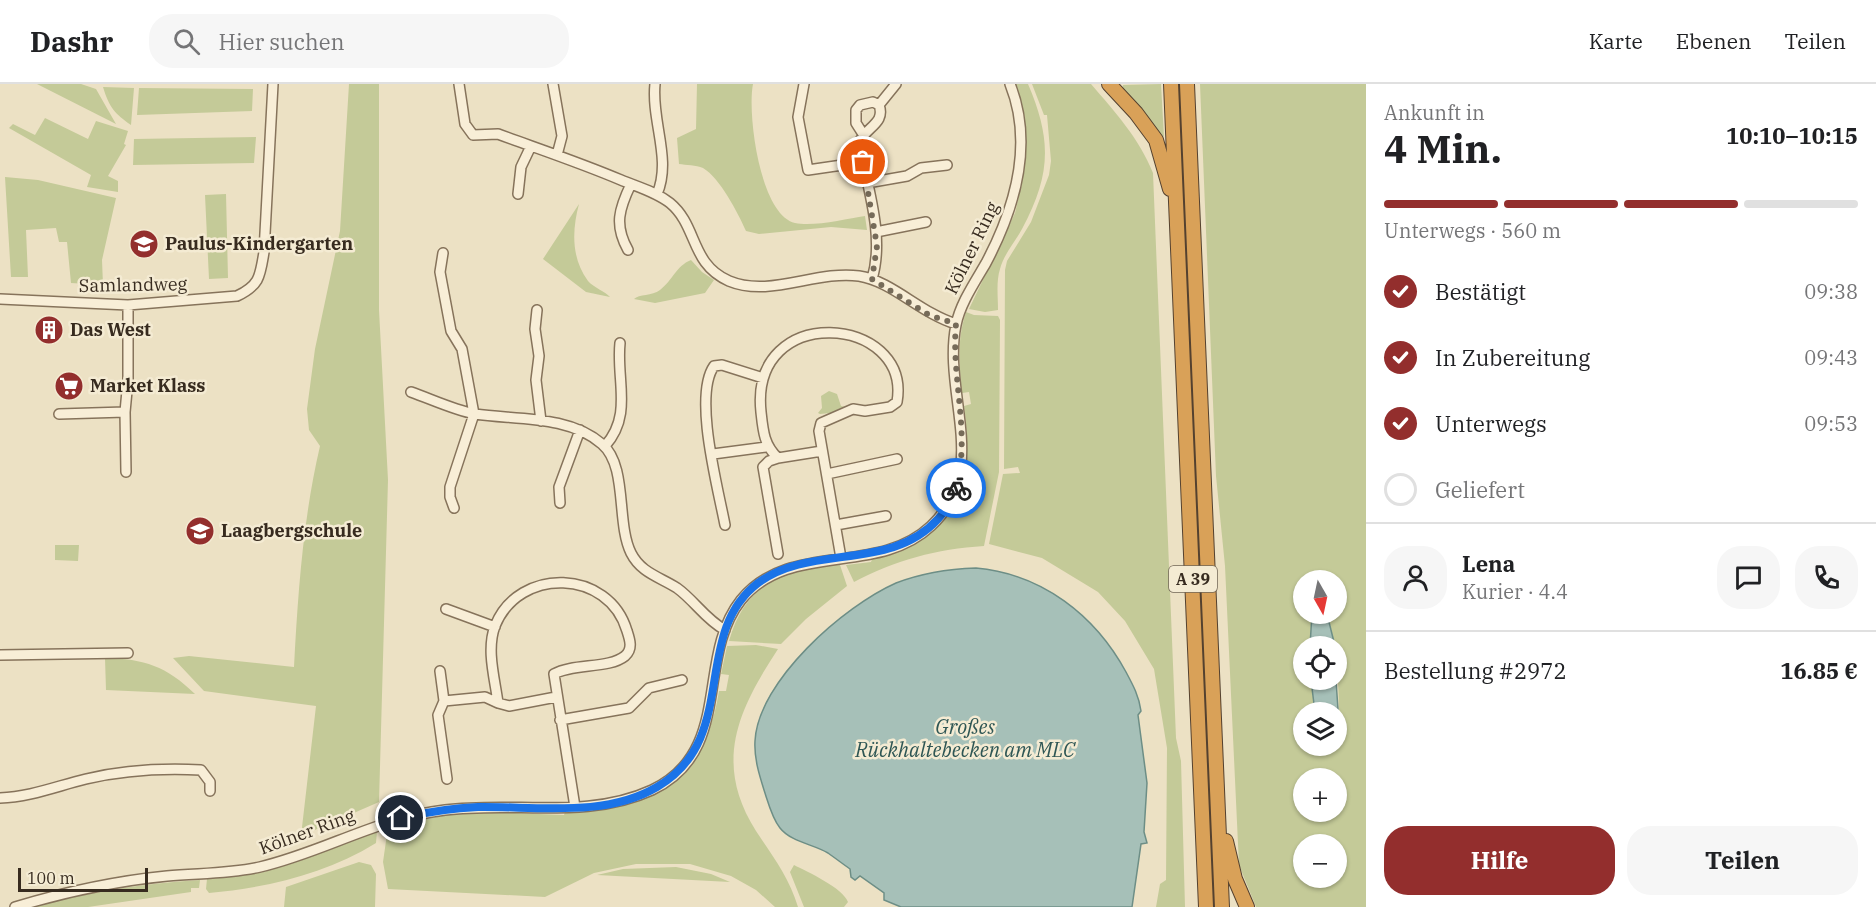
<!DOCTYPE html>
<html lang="de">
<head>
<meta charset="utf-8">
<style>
	body { margin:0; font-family:"IBM Plex Serif",serif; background:#f6f6f6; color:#202124; height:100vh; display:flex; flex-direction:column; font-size:22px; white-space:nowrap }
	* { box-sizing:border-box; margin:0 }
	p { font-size:20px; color:#757577 }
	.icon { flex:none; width:33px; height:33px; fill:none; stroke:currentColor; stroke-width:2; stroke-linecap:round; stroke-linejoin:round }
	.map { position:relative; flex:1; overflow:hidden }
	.side { display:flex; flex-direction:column; background:#fff; width:510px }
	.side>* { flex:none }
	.needle { width:39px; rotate:171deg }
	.buttons { position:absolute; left:1293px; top:486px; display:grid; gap:12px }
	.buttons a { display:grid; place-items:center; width:54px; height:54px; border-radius:50%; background:#fff; box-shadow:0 2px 4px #0004; font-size:30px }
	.scale { position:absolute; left:18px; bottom:15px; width:130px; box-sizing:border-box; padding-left:6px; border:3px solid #372b1f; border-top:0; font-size:16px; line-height:21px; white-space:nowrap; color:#372b1f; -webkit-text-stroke:4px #f4ebd3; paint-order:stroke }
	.pin { position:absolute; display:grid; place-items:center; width:51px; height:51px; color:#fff; margin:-26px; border:3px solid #fff; border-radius:50%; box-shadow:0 2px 6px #0007 }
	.courier { position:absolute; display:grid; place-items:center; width:60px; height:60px; margin:-30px; border:4px solid #1a73e8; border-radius:50%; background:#fff; color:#222; box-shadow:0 2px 8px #0007 }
	.headline em { font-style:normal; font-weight:700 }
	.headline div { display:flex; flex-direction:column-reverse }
	.headline { display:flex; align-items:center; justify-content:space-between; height:102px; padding:0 18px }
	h1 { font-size:39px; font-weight:700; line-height:45px }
	.bar { display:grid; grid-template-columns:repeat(4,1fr); gap:9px 6px; align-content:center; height:72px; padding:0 18px }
	.bar i { height:8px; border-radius:4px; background:#e0e0e0 }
	.bar .active { background:#932e2d }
	.bar p { grid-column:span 4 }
	.line { display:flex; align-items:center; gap:15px; padding:0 18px; border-top:2px solid #e0e0e0 }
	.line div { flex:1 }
	.round { display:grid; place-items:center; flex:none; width:63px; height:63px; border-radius:24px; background:#f6f6f6 }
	ol { padding:0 18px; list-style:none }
	li { display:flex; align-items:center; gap:18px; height:66px }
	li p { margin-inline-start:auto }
	li .icon { padding:6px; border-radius:50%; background:#932e2d; color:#fff; stroke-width:4 }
	li:last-child { color:#757577 }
	li i { width:33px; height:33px; border:3px solid #e0e0e0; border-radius:50% }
	.cta { display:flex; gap:12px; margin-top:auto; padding:12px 18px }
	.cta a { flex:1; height:69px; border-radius:24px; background:#932e2d; color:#fff; font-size:24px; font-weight:700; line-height:69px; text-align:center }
	.cta a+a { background:#f6f6f6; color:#202124 }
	header { display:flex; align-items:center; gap:36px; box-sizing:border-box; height:84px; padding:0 30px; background:#fff; border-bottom:2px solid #e0e0e0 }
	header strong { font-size:28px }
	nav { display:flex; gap:33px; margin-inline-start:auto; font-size:21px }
	.search { width:420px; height:54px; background:#f6f6f6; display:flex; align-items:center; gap:15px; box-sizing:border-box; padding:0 21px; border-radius:24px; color:#757577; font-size:22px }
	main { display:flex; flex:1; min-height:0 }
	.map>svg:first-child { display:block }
	.green { fill:#c4ca98; fill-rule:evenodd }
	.water { fill:#a6c0b8; stroke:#6d8e86; stroke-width:1.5 }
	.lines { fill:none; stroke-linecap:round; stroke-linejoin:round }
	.minor-casing { stroke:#86735b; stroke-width:12 }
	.highway-casing { stroke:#54412f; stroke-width:16 }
	.minor { stroke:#f8eed7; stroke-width:9 }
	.highway { stroke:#d9a158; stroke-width:14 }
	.done { stroke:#766b59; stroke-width:6; stroke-dasharray:0 10.8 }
	.route { stroke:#1a73e8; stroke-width:8 }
	.labels { text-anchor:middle; stroke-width:5; stroke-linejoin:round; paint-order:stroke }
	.shield { fill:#f4ebd3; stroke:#706555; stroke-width:1.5 }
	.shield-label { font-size:16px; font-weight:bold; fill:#372b1f }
	.poi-label { font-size:18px; font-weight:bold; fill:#372b1f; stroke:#f4ebd3; text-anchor:start }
	.street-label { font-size:18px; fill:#372b1f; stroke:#f4ebd3 }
	.water-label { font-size:20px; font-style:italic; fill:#2e5654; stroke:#f4ebd3 }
</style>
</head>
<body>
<header>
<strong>Dashr</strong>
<div class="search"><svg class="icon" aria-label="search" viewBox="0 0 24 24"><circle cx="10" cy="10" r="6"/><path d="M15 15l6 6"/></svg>Hier suchen</div>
<nav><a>Karte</a><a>Ebenen</a><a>Teilen</a></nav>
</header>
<main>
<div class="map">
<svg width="1366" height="823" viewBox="0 0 1366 823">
	<rect width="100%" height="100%" fill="#ece1c4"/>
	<path class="green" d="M37 0H81L96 5 116 40Z
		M349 0H379V226L388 396 379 718 301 752 316 622 204 607 173 574 189 572 294 583C298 508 303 435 320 362L309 346 307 325 315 265 340 147Z
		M697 0H753C747 30 760 131 795 139 813 143 846 135 865 132L867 146 831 143 759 150 746 147C738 129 720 94 703 84 696 81 686 81 679 80L677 54 696 45Z
		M1016 0H1028C1052 56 1051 91 1022 145 1015 158 1004 170 1000 185 996 197 998 213 998 226L985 228 969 225 1015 129 1022 99 1025 41Z
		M1032 0H1091C1115 28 1139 54 1153 89L1176 654 1181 677 1185 823H1156L1160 800 1166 796 1167 664 1154 585 1125 537 1098 508 1042 474 989 460 1003 390 1020 389 1018 383 1004 385 1005 186 1007 177 1031 138 1049 91 1051 77 1047 31H1044Z
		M1161 0 1164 53 1122 6 1123 1Z
		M1200 0H1366V823H1256L1239 781 1225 482 1216 392ZM1304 496H1336V530H1327C1340 570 1339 617 1339 661L1331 666 1321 662H1304V628H1315L1311 596H1304V562H1310L1312 530H1304ZM1304 694H1336V728H1304ZM1304 760H1336V794H1304Z
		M103 3 134 4 131 41C115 30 109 23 103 3Z
		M139 4 253 5 252 27 137 31Z
		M45 34 88 55 96 37 128 47 124 60 126 61 108 92 118 97V108L87 103 91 91 9 44 13 40 35 51Z
		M256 53 254 79 133 81 134 55Z
		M5 93 38 96 116 114 102 176 103 201 71 199 67 158H59L56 144 26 146 28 193H11Z
		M226 110 228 194 209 195 205 111Z
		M579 120C572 146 571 174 588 197 594 204 605 207 610 213L586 208 543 175Z
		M691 176 702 188 714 196 705 209 655 219 634 215C639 210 652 212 660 206 673 196 676 182 691 176Z
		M966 228 974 231 998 232 1000 236 999 388 984 462C936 465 896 476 854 498L846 481 871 478 872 475C956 455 975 401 964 322L971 320 969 308 962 309C959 281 957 255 966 228Z
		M829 307 837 310 841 322 846 323 841 328 820 330 818 329 822 324 821 312Z
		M55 461H79L78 477 55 476Z
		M839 478 847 502 806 535 781 560 729 557C746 497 784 488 839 478Z
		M756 561 778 565C738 626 713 679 756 747 773 773 789 793 798 823H775L756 806 731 792 690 780H636L594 789 545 813 388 805 383 778 388 743 457 729 492 728 564 731 565 728C651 720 704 701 719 607H726L729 591 721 590 727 562Z
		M105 574C145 575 166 582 195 610L106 606Z
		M377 747 376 759C326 790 266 804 209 809L206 805 207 795 264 788Z
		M359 778 371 781 376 790 375 823H284L286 803Z
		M794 781C808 788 843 804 848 818L844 823H804L790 788Z
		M676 783 711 790 730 798 597 791 623 785Z
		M200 796 199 804H191V808L88 823H34C88 808 144 799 200 796Z"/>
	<path class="water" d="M976 484C1042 490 1095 531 1126 588 1133 601 1139 612 1141 627L1138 631 1147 699 1144 748 1147 759 1141 760 1132 823H901L884 816V809L860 792 855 796 851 793 850 785C843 780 835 774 828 769 813 760 791 758 780 744 772 734 768 718 764 706 759 690 754 674 755 657 758 597 844 522 896 499 922 489 948 485 976 484Z
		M1312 530H1327L1335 562H1310Z
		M1311 596H1336L1340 655 1339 661 1331 666 1321 662H1336V628H1315Z"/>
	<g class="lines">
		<g class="minor-casing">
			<path id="minor" d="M459 0 465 40 473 51 498 50C539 65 581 79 621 96 638 103 656 108 670 119 698 142 690 180 729 197 770 214 816 186 859 192 892 197 920 229 956 240
				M553 0 562 52 557 71
				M655 0C651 37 672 75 657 110
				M804 0 798 33 808 86 863 78
				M879 21 896 0
				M863 50 856 39V26L860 21 873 18 879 21C886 40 865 43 859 59 867 102 885 152 872 195
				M867 99 907 92 921 84 947 81
				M518 110 521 83 531 62
				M876 148 926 138
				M628 166C614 141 619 125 631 100
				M443 169 440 188 451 247 462 265 474 330
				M0 215 128 221 237 212C260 201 260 192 264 168L273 0
				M537 226 535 245 539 272 536 296 541 337
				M411 308C431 315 454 326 475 330 516 336 569 331 602 360 628 382 616 439 631 469 641 489 660 493 677 504 695 517 705 535 725 546
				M59 330 125 328
				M605 362C633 331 616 296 620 259
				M822 367 778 374C764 361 763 347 761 328 749 217 912 231 897 318L890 323 865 327 853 325 821 339 819 347 841 474
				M713 370 766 363
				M778 374 769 377 763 383 778 470
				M126 388 125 328 128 296V221
				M827 390 897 375
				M560 419 559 403 580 346
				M454 424 450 413V403L474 330
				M725 441C718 404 693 312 714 282L722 281 763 294
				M836 441 886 432
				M446 525 495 543
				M0 571 128 569
				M440 587 444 617
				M556 613 509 622 498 619C495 595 486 566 495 542 519 482 609 485 627 547 630 556 633 565 625 572 609 585 573 579 554 590L575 723
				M444 617 438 631 447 695
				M444 617 485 613 498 619
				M560 636 629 624 649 604 682 596
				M0 714C30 713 57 702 86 695 124 686 162 684 201 686L210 698V707
				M15 823C65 808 116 797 167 792 198 789 229 790 260 783 324 768 377 734 445 726 514 717 587 736 652 706 734 667 695 574 741 516 790 456 877 493 931 442 991 386 942 309 956 241 960 220 975 198 986 179 1015 124 1034 60 1010 0"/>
		</g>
		<g class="highway-casing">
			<path id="highway" d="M1109 0 1136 29 1156 56 1170 105
				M1171 0 1206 823
				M1187 0 1222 823
				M1226 757 1235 795 1247 823"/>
		</g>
		<use href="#minor" class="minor"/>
		<use href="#highway" class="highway"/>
	</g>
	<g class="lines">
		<path class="done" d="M863 78 877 162 872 195 929 231 956 240C951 295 971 350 956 404"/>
		<path class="route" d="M401 734C427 728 452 724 478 723 535 722 605 734 657 703 741 654 690 551 758 499 812 459 890 488 938 435 946 426 953 415 956 404"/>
	</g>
	<defs>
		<g id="school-disc" transform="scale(1.5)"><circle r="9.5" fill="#932e2d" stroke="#f4ebd3"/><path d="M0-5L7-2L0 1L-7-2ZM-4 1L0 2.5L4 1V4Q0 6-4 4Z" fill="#fff"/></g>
		<g id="building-disc" transform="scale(1.5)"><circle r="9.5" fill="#932e2d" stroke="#f4ebd3"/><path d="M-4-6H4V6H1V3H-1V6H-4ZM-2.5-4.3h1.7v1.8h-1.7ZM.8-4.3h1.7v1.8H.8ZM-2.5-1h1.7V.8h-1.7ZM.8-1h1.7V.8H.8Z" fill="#fff"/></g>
		<g id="supermarket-disc" transform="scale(1.5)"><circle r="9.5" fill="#932e2d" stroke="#f4ebd3"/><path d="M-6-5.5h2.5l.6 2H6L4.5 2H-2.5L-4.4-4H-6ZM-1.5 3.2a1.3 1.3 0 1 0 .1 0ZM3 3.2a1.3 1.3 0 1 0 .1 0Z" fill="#fff"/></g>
	</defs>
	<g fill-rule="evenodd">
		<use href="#school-disc" x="144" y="160"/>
		<use href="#building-disc" x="49" y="246"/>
		<use href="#supermarket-disc" x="69" y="302"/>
		<use href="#school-disc" x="200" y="447"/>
	</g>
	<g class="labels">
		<rect class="shield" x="1169" y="482" width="48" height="26" rx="4.5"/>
		<g class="shield-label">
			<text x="1193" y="501">A 39</text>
		</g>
		<g class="poi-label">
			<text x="165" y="166">Paulus-Kindergarten</text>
			<text x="70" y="252">Das West</text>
			<text x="90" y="308">Market Klass</text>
			<text x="221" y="453">Laagbergschule</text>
		</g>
		<g class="street-label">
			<text transform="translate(972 164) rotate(-64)" y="6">Kölner Ring</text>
			<text transform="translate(133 201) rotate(-1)" y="6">Samlandweg</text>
			<text transform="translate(307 748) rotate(-20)" y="6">Kölner Ring</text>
		</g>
		<g class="water-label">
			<text x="965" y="650">Großes<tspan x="965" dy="23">Rückhaltebecken am MLC</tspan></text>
		</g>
	</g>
</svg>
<div class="buttons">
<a><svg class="needle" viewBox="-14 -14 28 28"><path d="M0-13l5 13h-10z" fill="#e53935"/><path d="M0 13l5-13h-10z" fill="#757577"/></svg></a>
<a><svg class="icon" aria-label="locate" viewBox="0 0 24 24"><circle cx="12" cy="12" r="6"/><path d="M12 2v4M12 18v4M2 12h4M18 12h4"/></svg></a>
<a><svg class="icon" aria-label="layers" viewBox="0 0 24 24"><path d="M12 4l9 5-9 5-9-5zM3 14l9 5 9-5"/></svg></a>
<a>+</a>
<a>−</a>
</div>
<div class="scale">100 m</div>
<div class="pin" style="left:863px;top:78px;background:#ea580c"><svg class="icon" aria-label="bag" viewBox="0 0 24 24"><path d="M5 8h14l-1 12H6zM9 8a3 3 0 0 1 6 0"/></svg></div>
<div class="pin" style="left:401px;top:734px;background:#1f2937"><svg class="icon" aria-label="home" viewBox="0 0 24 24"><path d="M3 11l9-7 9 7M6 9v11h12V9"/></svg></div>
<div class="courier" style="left:956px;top:404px"><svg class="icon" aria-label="bike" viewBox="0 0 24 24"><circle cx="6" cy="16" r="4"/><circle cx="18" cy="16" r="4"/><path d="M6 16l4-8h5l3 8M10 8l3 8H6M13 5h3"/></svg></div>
</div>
<section class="side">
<div class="headline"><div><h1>4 Min.</h1><p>Ankunft in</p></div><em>10:10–10:15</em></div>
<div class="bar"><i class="active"></i><i class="active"></i><i class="active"></i><i></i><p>Unterwegs · 560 m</p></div>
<ol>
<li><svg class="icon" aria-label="check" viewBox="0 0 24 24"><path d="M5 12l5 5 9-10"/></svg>Bestätigt<p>09:38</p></li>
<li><svg class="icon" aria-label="check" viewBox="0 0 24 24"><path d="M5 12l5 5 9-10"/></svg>In Zubereitung<p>09:43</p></li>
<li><svg class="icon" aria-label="check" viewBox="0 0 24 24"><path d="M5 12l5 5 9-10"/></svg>Unterwegs<p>09:53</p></li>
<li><i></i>Geliefert</li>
</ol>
<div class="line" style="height:108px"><a class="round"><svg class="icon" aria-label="person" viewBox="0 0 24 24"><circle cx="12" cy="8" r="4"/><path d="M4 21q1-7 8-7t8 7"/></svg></a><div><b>Lena</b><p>Kurier · 4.4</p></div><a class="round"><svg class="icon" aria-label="chat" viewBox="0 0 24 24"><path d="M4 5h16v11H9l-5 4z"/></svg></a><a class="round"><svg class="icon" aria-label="phone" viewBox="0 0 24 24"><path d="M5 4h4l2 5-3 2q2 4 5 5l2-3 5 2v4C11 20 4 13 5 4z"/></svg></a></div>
<div class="line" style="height:78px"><div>Bestellung #2972</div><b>16.85 €</b></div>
<div class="cta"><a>Hilfe</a><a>Teilen</a></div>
</section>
</main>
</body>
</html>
